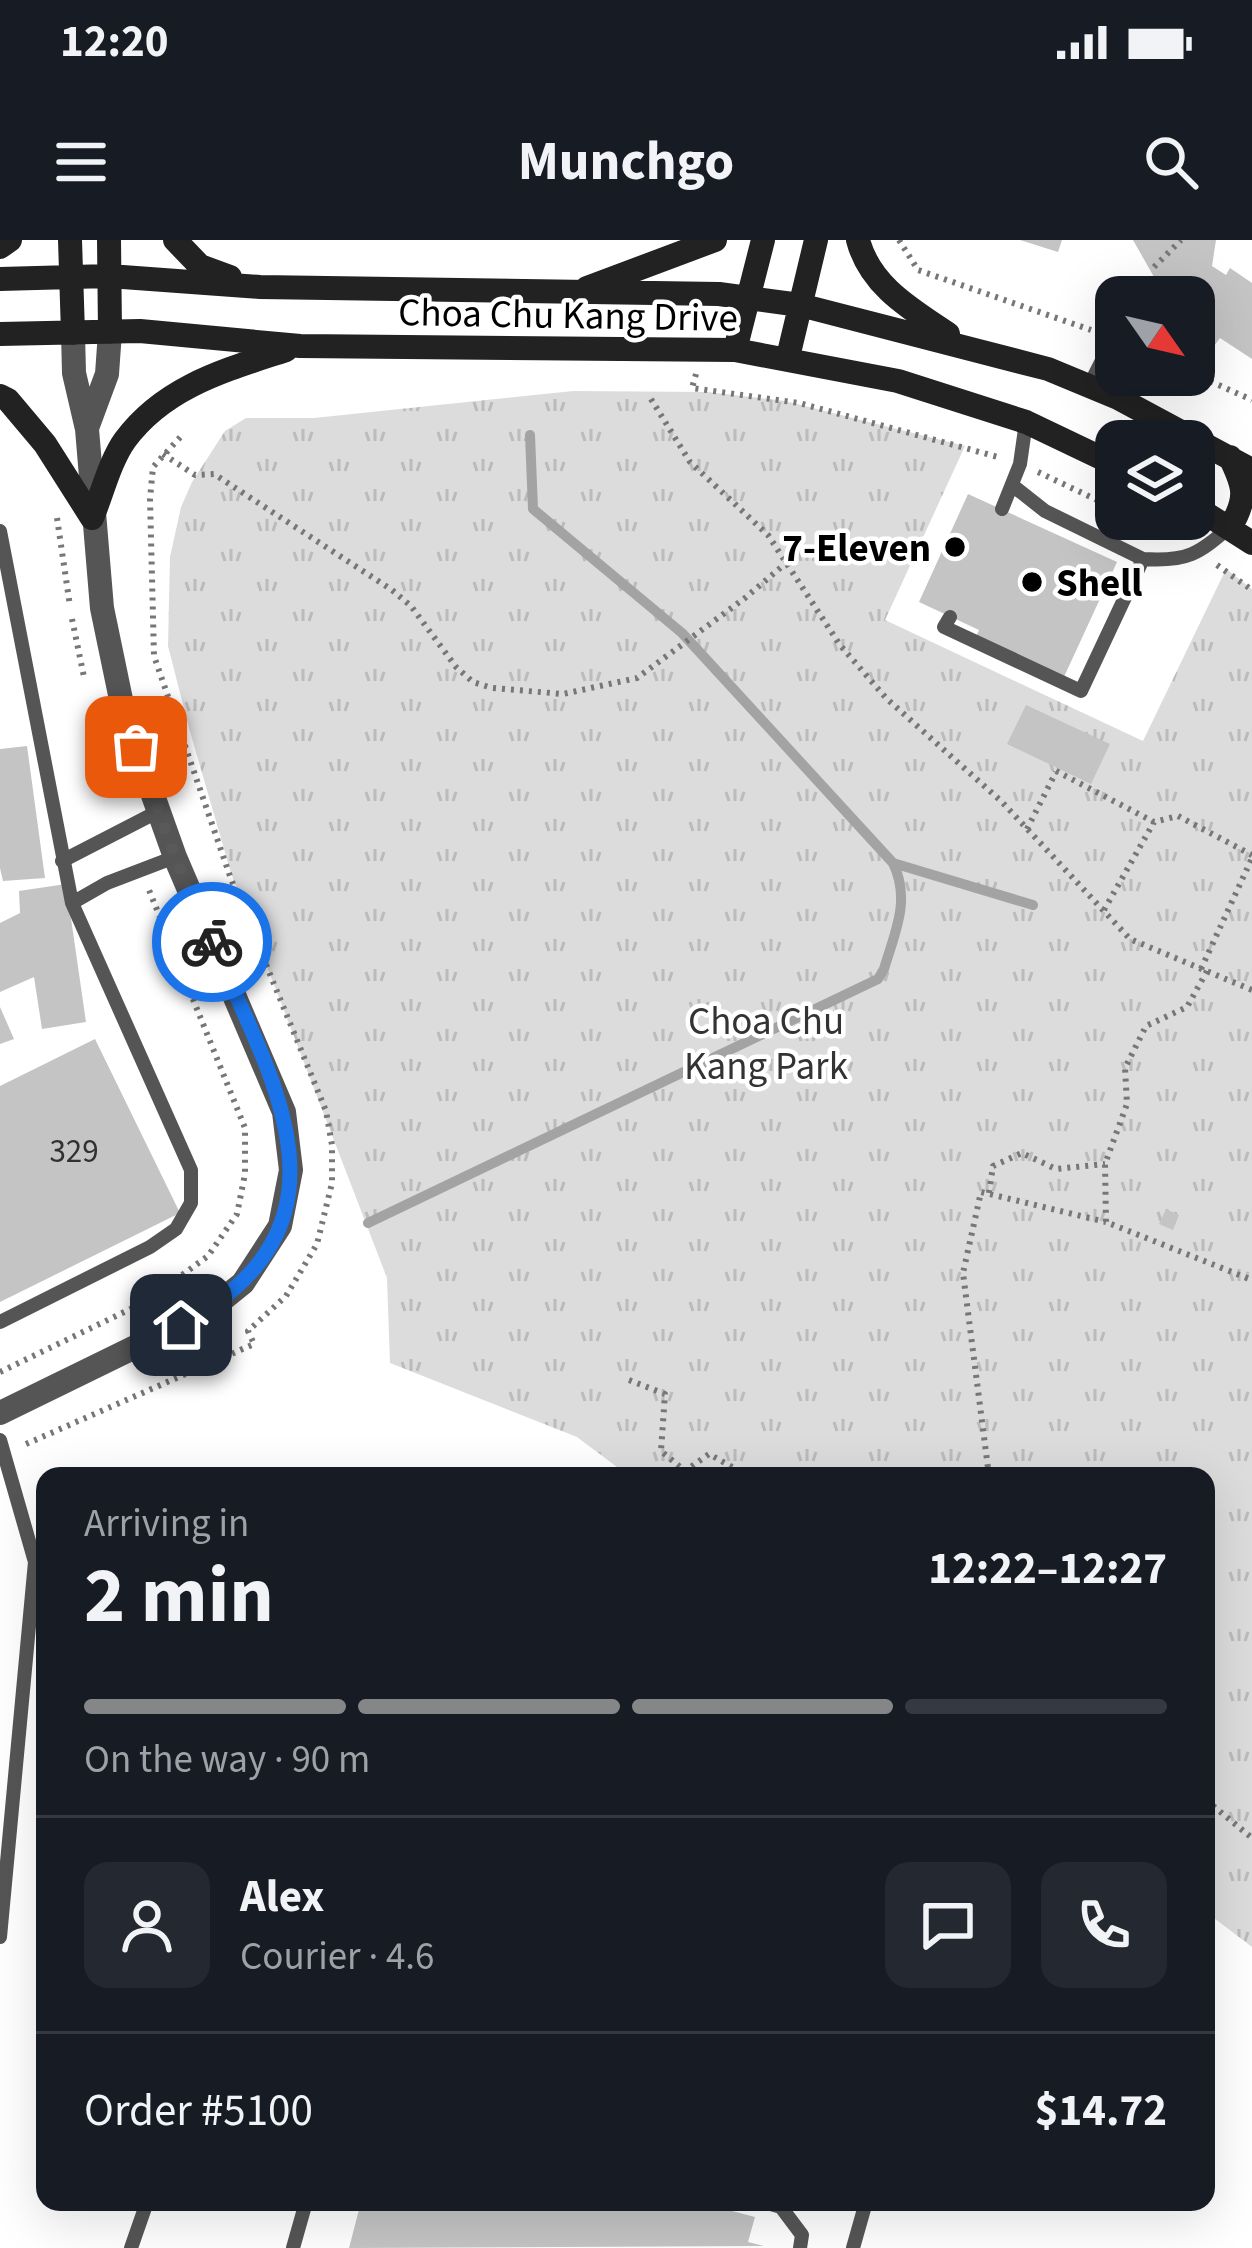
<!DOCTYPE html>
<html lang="en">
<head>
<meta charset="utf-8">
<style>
	body { margin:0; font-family:"Source Sans 3",sans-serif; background:#242831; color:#f1f3f6; height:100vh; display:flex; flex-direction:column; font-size:45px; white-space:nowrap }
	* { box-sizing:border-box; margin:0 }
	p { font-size:39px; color:#9ea1a6 }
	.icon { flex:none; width:66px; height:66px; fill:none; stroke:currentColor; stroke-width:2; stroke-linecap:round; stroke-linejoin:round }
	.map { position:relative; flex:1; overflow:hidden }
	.drawer { position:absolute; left:36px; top:1227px; width:1179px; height:744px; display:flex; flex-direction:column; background:#171b24; border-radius:24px; box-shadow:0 12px 48px #0002 }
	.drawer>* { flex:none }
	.needle { width:78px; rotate:124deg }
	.controls { position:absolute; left:1095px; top:36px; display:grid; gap:24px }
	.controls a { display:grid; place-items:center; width:120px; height:120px; border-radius:24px; background:#171b24; box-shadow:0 12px 48px #0002; font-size:60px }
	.pin { position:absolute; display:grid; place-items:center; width:102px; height:102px; color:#fff; margin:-51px; border-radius:24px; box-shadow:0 6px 18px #0006 }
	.courier { position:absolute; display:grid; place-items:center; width:120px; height:120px; margin:-60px; border:9px solid #1a73e8; border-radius:50%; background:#fff; color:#222; box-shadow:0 3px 15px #0007 }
	.head em { font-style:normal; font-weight:700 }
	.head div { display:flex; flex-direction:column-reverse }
	.head { display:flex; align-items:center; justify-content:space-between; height:204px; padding:0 48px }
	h1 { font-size:78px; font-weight:700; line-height:90px }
	.bar { display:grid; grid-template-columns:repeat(4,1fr); gap:18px 12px; align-content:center; height:144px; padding:0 48px }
	.bar i { height:15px; border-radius:9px; background:#363941 }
	.bar .on { background:#858687 }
	.bar p { grid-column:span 4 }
	.line { display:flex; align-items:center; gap:30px; padding:0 48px; border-top:3px solid #363941 }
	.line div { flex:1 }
	.round { display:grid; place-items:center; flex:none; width:126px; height:126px; border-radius:24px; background:#242831 }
	.status { display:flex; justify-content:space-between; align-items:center; height:84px; padding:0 60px; background:#171b24; direction:ltr }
	.status svg { height:33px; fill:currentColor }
	header { display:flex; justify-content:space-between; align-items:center; height:156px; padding:0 48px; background:#171b24; font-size:54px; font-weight:700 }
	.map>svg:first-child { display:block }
	.park { fill:url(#park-tufts) }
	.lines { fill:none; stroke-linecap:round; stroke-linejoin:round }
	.stream { stroke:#a3a3a3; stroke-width:10 }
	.building { fill:#c4c4c4 }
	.path { stroke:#777; stroke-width:6; stroke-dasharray:3 6; stroke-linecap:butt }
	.lane { stroke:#555; stroke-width:14 }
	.street { stroke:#555; stroke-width:24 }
	.secondary { stroke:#222; stroke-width:24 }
	.done { stroke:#595959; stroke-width:12; stroke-dasharray:0 21.6 }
	.route { stroke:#1a73e8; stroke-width:15 }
	.poi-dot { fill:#000; stroke:#fff; stroke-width:4.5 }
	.labels { text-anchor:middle; stroke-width:9; stroke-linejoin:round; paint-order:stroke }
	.number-label { font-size:33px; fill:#313131 }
	.street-label { font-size:39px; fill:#000; stroke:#fff }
	.poi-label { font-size:39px; font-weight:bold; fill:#000; stroke:#fff; text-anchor:end }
	.park-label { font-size:39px; fill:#333; stroke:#fff }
</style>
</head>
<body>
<div class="status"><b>12:20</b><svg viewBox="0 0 49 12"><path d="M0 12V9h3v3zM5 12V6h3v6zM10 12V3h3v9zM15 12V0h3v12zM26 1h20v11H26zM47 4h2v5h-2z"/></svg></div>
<header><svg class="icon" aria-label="menu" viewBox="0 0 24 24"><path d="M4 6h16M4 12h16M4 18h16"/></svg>Munchgo<svg class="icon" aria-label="search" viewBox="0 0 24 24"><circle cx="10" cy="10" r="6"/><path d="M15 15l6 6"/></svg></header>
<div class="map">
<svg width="1252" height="2008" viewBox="0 0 1252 2008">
	<defs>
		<pattern id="park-tufts" width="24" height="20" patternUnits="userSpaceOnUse" patternTransform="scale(3)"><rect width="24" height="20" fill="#dcdcdc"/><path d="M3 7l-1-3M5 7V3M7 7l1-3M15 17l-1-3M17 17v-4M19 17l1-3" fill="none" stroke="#bbb"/></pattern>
	</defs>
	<rect width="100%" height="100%" fill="#fff"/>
	<path class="park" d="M573 151 708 152 785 161 965 206 885 380 1143 501 1226 329 1252 349V1707L1206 1672V1236H629L577 1197 390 1123 387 1038 231 633 189 488 168 406 170 317 181 267 192 242 225 191 246 178H314Z"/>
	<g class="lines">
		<path class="stream" d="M893 623 1033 665
			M368 983 878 739 884 729C895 692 911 660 893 623L682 393 533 269 530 195"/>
	</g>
	<path class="building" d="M1020 0H1062L1058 12Z
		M1133 0H1216L1212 26 1226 35 1230 28 1252 43V119L1220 98 1206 117 1194 109V57H1149L1158 44Z
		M968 254 1117 322 1063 439 975 399 979 390 919 362Z
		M1026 465 1110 504 1091 544 1007 504Z
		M27 506 45 638 3 641 0 628V509Z
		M66 644 86 782 42 789 34 737 0 752V683L20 673 19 651Z
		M0 767 14 799 0 804Z
		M95 799 180 973 0 1062V846Z
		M1166 969 1179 975 1173 990 1159 984Z
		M361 1962H698L755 1977 748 2002 764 2006 349 2008Z"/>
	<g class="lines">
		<path class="path" d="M899 0 918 30 1091 90
			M1154 27 1181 0
			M696 134 692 148 799 163 998 217
			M1194 134 1252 160
			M651 159 690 222 768 295 840 405 886 458 1002 562 1130 699 1252 750
			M163 214 195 235 214 234 392 350 411 366 456 427 473 442 492 448 563 454 637 438 745 358 786 323
			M1038 232 1116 269
			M57 278 70 366
			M1136 279 1165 293
			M1217 325 1252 350
			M72 379 84 437
			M1056 531 1154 582
			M1027 589 1056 532
			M1104 670 1154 582 1178 576 1252 615
			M1201 729 1252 618
			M1207 731 1187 767 1146 786 1125 828 1127 864 1105 924 1106 982 1252 1040
			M989 953 993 926 1022 913 1056 929 1105 924
			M0 1132 145 1062 208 1016 237 974 245 934V888L149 650
			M629 1140 665 1154 661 1211 685 1231 709 1214 748 1236
			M26 1204 254 1104 248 1091 286 1056 317 1004 332 943V905L326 871 231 639 154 416 150 259 153 227 184 193
			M989 1236 963 1033 981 952 1106 982
			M1206 1560 1252 1598"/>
		<path class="lane" d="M1136 57 1143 46
			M1089 146 1116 93
			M1012 245 1045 271 1143 319
			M1002 269 1020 224 1026 182
			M0 291 72 663 191 930V963L176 989 150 1007 0 1082
			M950 377 944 387 1081 451 1143 319C1188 322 1198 314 1231 286
			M62 621 159 571
			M72 663 107 643 175 617
			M0 1200 35 1322 0 1697
			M764 1962 781 1967 802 1995 800 2008
			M131 2008 147 1962
			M293 2008 306 1962
			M853 2008 866 1962"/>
		<path class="street" d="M87 188 107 134 110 92
			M0 1173 180 1085 212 1068 243 1043 280 986 291 930 284 872 175 617 124 474 102 368 87 189 74 133 73 93"/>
		<path class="secondary" d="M70 0 73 93
			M109 0 110 92
			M175 0 200 26 230 37
			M858 0C870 46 911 69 948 94
			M0 7 10 0
			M0 39 109 36 260 47 719 54 800 65 1048 129 1118 158 1252 230
			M587 48 715 0
			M0 94 140 91 300 106 735 110 898 141 1026 182 1116 225
			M735 110 763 0
			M788 117 816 0
			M0 156 8 160 45 204 92 278
			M1230 217C1244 246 1248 257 1231 286
			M1194 266 1252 303
			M92 278C102 254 110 221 125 200 165 146 226 130 286 110"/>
	</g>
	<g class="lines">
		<path class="done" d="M136 507 175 617 212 702"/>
		<path class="route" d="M181 1085C364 985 275 846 212 702"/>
	</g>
	<g class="poi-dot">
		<circle cx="955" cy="307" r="12"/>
		<circle cx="1032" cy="342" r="12"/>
	</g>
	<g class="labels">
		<g class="number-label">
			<text x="74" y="922">329</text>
		</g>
		<g class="street-label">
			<text transform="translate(568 74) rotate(1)" y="14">Choa Chu Kang Drive</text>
		</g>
		<g class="poi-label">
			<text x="931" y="321">7-Eleven</text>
			<text x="1056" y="356" text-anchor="start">Shell</text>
		</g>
		<g class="park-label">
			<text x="766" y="794">Choa Chu<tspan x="766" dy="45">Kang Park</tspan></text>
		</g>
	</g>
</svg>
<div class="controls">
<a><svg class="needle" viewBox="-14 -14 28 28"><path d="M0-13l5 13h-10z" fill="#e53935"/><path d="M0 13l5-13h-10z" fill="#9ea1a6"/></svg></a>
<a><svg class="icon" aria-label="layers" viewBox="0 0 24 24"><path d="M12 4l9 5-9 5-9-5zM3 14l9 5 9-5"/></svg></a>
</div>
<div class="pin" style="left:136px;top:507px;background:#ea580c"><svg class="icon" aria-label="bag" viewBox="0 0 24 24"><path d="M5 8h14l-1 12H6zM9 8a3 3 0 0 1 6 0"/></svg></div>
<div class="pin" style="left:181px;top:1085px;background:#1f2937"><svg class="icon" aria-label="home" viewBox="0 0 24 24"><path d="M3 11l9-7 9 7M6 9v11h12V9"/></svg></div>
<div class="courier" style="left:212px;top:702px"><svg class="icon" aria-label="bike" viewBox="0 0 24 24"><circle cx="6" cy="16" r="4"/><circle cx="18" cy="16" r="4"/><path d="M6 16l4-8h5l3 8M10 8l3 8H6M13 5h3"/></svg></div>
<section class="drawer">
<div class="head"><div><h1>2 min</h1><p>Arriving in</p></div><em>12:22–12:27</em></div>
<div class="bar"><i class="on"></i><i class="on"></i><i class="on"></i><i></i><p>On the way · 90 m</p></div>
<div class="line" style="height:216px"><a class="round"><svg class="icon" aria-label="person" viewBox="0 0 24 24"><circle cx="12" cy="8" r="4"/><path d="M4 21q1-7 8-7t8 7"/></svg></a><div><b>Alex</b><p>Courier · 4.6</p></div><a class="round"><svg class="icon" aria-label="chat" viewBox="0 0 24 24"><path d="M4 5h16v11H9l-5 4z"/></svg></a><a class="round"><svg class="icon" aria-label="phone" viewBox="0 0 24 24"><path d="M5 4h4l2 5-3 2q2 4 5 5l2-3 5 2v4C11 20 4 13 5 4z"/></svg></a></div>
<div class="line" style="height:156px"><div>Order #5100</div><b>$14.72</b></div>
</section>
</div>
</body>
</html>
